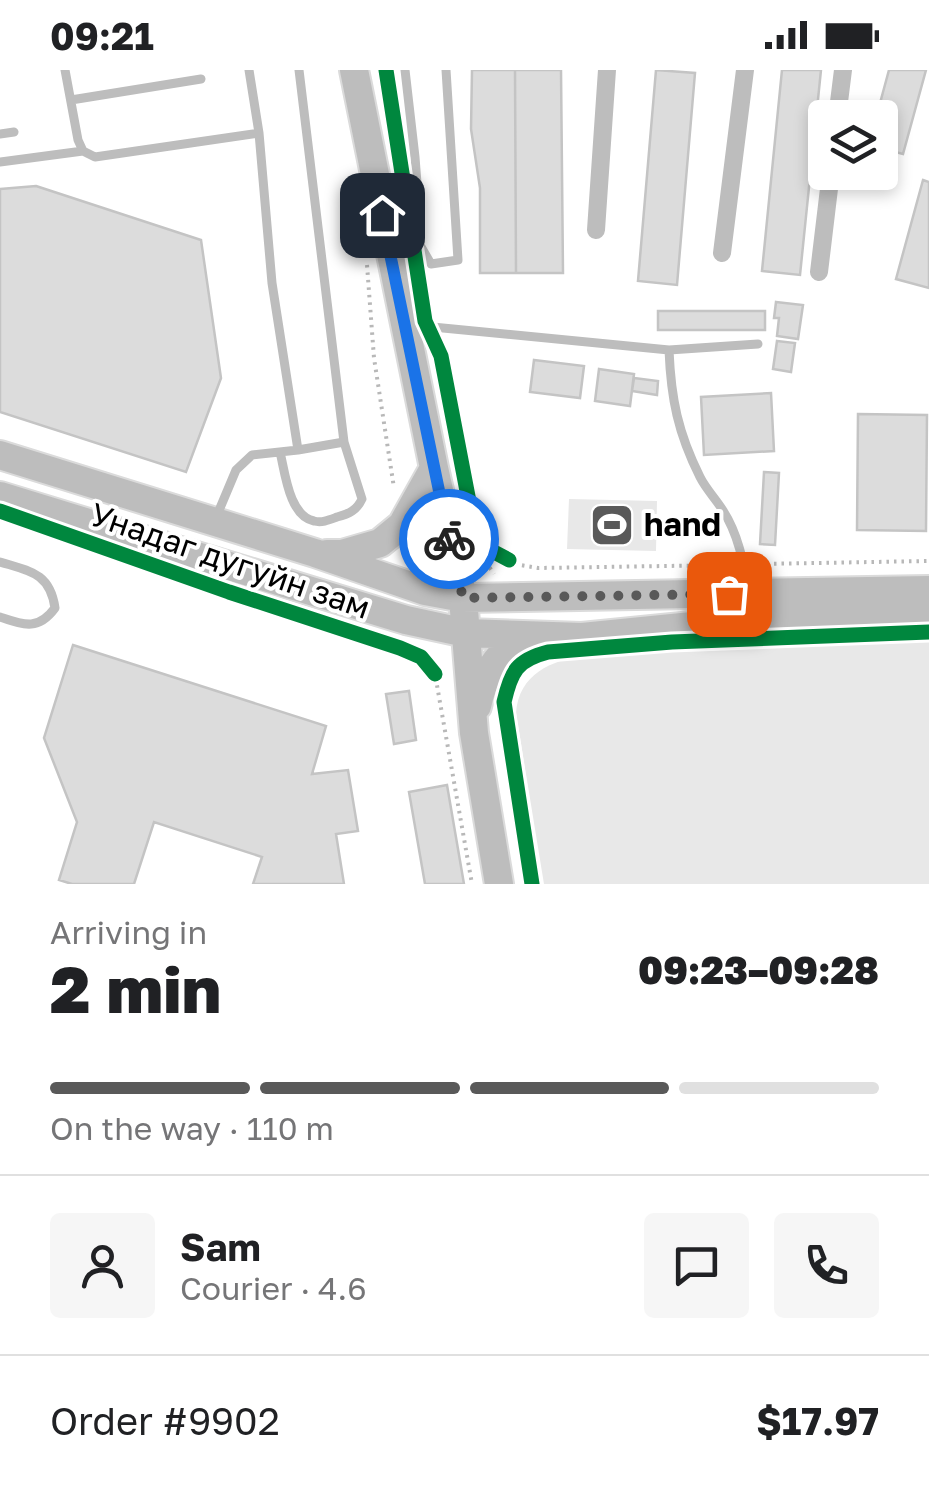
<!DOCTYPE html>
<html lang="en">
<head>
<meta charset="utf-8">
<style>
	body { margin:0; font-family:"Golos Text",sans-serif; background:#f6f6f6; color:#202124; height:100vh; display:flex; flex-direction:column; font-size:38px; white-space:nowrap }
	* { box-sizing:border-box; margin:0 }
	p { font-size:32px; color:#757577 }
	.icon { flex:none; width:55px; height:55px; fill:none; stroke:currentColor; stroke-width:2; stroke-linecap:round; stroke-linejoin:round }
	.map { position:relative; height:814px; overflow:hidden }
	.details { display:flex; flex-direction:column; background:#fff; flex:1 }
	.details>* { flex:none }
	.controls { position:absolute; left:808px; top:30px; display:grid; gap:20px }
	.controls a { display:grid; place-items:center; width:90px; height:90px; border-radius:10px; background:#fff; box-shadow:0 5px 15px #0003; font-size:50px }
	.pin { position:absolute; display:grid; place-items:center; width:85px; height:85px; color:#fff; margin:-42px; border-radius:20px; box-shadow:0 5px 15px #0006 }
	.courier { position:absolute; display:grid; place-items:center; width:100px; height:100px; margin:-50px; border:8px solid #1a73e8; border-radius:50%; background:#fff; color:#222; box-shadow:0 2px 12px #0007 }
	.summary em { font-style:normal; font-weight:800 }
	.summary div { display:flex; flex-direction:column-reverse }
	.summary { display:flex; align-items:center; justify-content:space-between; height:170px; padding:0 50px }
	h1 { font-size:65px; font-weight:800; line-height:75px }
	.bar { display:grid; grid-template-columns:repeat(4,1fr); gap:15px 10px; align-content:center; height:120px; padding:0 50px }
	.bar i { height:12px; border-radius:8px; background:#e0e0e0 }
	.bar .on { background:#595959 }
	.bar p { grid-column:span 4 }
	.line { display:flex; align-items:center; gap:25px; padding:0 50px; border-top:2px solid #e0e0e0 }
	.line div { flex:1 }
	.round { display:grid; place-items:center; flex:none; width:105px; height:105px; border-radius:10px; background:#f6f6f6 }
	.status { display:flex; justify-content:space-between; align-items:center; height:70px; padding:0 50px; background:#fff; direction:ltr }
	.status svg { height:28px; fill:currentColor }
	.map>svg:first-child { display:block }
	.green { fill:#e8e8e8 }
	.building { fill:#dcdcdc; stroke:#c4c4c4; stroke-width:2.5 }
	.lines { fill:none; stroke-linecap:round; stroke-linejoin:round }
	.primary-casing { stroke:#dbdbdb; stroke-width:32 }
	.path { stroke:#b8b8b8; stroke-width:4; stroke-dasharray:2.5 5; stroke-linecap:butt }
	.lane { stroke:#bdbdbd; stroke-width:9 }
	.street { stroke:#bdbdbd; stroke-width:18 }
	.primary { stroke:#bdbdbd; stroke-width:28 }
	.cycleway-casing { stroke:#fff; stroke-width:21 }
	.cycleway { stroke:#00873e; stroke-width:15 }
	.done { stroke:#595959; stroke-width:10; stroke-dasharray:0 18 }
	.route { stroke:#1a73e8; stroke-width:12 }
	.labels { text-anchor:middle; stroke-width:8; stroke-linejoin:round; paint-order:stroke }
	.poi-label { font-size:32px; font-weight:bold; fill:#000; stroke:#fff; text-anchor:start }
	.street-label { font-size:32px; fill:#000; stroke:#fff }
</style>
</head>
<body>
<div class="status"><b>09:21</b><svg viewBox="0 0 49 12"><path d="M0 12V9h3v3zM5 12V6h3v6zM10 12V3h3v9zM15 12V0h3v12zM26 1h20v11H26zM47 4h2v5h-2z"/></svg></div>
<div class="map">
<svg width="929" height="814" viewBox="0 0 929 814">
	<rect width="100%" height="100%" fill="#fff"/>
	<path class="green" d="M569 429 657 431 656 481 567 479Z
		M929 570V814H544L516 643C519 604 551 590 585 586L759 575Z"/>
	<path class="building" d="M472 0H515L516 203H480V118L471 59Z
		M515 0H561L563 203H516Z
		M656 0 695 3 677 215 638 211Z
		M782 0H821L800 205 762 201Z
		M889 0H926L903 84 880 78V48H876Z
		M923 110 929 112V218L896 209Z
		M36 116 201 170 221 308 186 402 0 342V119Z
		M776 232 803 235 798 269 777 266 779 248H774Z
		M658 241H765V260H658Z
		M777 271 795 273 791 302 773 299Z
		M534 290 584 296 580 328 530 322Z
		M599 299 634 304 630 336 595 331Z
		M634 308 658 311 657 325 632 321Z
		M771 323 774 381 704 385 701 327Z
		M858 344 927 345 926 461 857 460Z
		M764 402 779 403 775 475 760 474Z
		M73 575 326 656 312 704 348 700 358 761 336 764 344 814H253L262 787 154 752 134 814H72L59 810 77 752 44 668Z
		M409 621 416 670 394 674 386 624Z
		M447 715 464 814H425L409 722Z"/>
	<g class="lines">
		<g class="primary-casing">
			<path id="primary" d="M354 0 434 398 463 528 474 663 499 814
				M0 385 315 483 425 521 463 528 929 520
				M0 426 406 550 466 563 582 567 742 551 929 546
				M327 484H342L380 473 402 455 434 398
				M477 636C482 613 494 582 520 573 525 571 531 572 537 571"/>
		</g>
		<path class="path" d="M367 195 374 288 394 418
			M417 478 431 480
			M477 479 494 504
			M485 489 538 498 729 495
			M759 494 929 491
			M188 510 400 581 420 590 435 604 472 814
			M498 646 525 814"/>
		<path class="lane" d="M65 0 78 70 83 81 95 87 259 63
			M249 0 259 63 272 213 298 380 344 372 299 0
			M405 0 415 87 420 152V175L431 194 458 190 446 0
			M71 30 201 9
			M0 64 14 62
			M0 92 83 81
			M412 255 669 280
			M280 382C285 402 289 446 314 451 322 453 329 450 337 447 349 444 357 440 362 429L344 372
			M215 450 236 400 252 385 298 380
			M0 492C30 501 50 503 55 538 38 561 24 555 0 547
			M748 521C744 493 738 463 722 439 715 428 706 419 700 407 678 363 671 329 669 280L758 274"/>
		<path class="street" d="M837 48 843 0
			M596 160 607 0
			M722 183 745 0
			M819 202 831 102"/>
		<use href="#primary" class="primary"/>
		<g class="cycleway-casing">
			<path id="cycleway" d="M386 0 425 251 441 286 477 473 509 490
				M0 441 229 522 400 578 421 587 435 604
				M532 814 504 632C511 601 517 590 548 582L672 572 929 562"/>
		</g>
		<use href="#cycleway" class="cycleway"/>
	</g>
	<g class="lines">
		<path class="done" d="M449 469 463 528 729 524"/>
		<path class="route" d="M382 145 449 469"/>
	</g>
	<defs>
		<g id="stadium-square" transform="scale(2.25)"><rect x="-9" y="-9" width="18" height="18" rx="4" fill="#595959" stroke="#fff"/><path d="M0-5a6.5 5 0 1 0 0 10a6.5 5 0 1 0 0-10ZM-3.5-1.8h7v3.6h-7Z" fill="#fff"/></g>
	</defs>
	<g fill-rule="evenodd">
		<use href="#stadium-square" x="612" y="455"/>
	</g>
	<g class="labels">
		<g class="poi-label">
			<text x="644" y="466">hand</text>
		</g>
		<g class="street-label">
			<text transform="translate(230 491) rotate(19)" y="11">Унадаг дугуйн зам</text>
		</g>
	</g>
</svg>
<div class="controls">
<a><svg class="icon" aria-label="layers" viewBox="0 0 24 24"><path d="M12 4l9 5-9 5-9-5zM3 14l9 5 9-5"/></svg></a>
</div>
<div class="pin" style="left:729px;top:524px;background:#ea580c"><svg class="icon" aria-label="bag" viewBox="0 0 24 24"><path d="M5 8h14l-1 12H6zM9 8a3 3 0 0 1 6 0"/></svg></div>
<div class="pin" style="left:382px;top:145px;background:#1f2937"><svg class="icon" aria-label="home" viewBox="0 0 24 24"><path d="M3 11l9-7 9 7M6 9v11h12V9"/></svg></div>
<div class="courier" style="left:449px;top:469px"><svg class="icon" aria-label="bike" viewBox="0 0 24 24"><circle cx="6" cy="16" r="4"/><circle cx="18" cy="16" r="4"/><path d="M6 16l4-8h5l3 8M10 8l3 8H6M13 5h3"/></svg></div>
</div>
<section class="details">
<div class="summary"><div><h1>2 min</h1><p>Arriving in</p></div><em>09:23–09:28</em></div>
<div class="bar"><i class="on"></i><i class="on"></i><i class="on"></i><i></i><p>On the way · 110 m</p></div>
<div class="line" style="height:180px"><a class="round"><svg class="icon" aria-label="person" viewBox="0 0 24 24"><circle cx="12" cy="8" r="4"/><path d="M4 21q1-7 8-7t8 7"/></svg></a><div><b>Sam</b><p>Courier · 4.6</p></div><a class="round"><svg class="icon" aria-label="chat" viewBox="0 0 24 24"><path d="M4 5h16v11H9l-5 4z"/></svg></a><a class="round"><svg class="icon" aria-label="phone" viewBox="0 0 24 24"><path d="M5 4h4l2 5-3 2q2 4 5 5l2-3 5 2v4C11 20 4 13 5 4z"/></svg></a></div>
<div class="line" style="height:130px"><div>Order #9902</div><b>$17.97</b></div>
</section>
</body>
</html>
